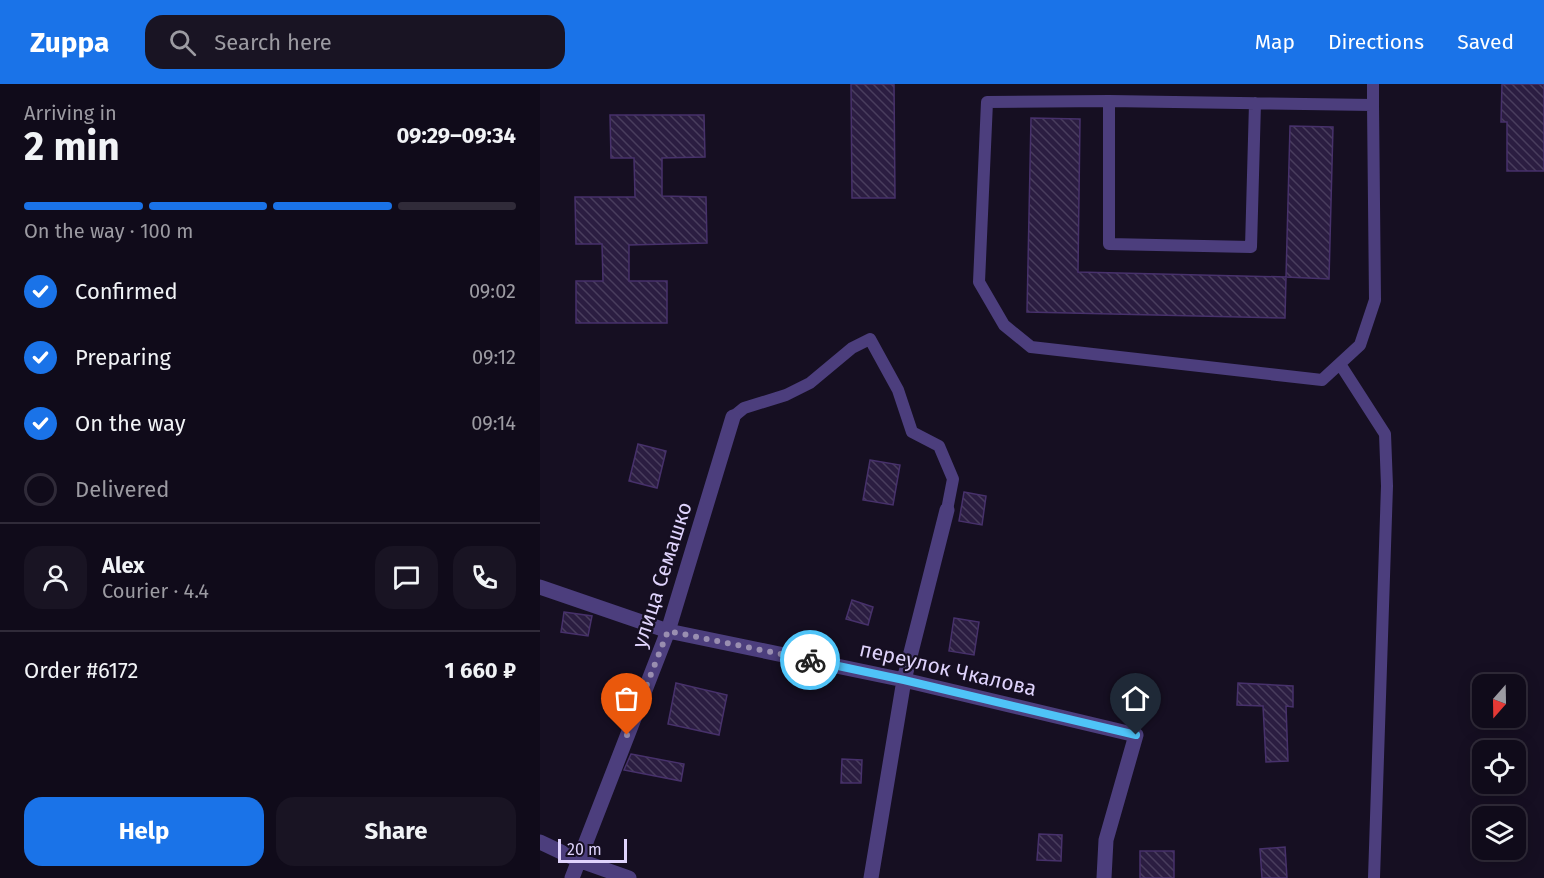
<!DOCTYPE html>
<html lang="en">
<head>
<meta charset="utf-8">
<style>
	body { margin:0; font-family:"Fira Sans",sans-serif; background:#191423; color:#f1f3f6; height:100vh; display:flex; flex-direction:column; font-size:22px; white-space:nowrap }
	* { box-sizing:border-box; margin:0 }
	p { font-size:20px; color:#9c9ba2 }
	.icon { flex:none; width:33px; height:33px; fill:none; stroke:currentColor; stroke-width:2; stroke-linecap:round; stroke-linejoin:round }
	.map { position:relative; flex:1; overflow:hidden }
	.details { display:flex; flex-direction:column; background:#100b1a; width:540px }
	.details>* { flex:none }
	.needle { width:39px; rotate:200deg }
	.tools { position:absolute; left:932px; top:590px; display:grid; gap:12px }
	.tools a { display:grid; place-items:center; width:54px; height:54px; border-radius:12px; background:#100b1a; box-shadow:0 3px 15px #0003,0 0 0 2px #302b39; font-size:30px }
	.scale { position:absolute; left:18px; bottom:15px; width:69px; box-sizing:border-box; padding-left:6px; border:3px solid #dfd3fc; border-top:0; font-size:16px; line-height:21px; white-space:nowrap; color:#dfd3fc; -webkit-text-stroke:4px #160f22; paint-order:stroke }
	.pin { position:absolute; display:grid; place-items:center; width:51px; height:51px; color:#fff; margin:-62px -26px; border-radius:50% 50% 50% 0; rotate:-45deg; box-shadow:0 0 6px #0007 }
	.pin .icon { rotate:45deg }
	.courier { position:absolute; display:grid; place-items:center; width:60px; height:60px; margin:-30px; border:4px solid #4fc3f7; border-radius:50%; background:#fff; color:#222; box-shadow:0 2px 8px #0007 }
	.summary em { font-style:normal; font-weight:700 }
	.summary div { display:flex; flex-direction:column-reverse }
	.summary { display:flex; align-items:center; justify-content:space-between; height:102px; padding:0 24px }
	h1 { font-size:39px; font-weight:700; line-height:45px }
	.bar { display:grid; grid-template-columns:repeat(4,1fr); gap:9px 6px; align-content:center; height:72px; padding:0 24px }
	.bar i { height:8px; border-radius:4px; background:#302b39 }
	.bar .on { background:#1a73e8 }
	.bar p { grid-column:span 4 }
	.line { display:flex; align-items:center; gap:15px; padding:0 24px; border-top:2px solid #302b39 }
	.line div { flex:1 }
	.round { display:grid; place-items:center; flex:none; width:63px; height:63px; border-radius:18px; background:#191423 }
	ol { padding:0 24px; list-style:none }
	li { display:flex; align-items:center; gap:18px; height:66px }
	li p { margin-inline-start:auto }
	li .icon { padding:6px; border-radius:50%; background:#1a73e8; color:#fff; stroke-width:4 }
	li:last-child { color:#9c9ba2 }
	li i { width:33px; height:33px; border:3px solid #302b39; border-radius:50% }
	.button { display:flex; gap:12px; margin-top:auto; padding:12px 24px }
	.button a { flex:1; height:69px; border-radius:18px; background:#1a73e8; color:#fff; font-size:24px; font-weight:700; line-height:69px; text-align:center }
	.button a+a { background:#191423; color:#f1f3f6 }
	header { display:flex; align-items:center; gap:36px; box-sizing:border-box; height:84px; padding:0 30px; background:#1a73e8; color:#fff }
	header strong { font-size:28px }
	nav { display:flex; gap:33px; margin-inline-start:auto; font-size:21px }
	.search { width:420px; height:54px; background:#191423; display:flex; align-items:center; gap:15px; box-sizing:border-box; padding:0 21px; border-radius:18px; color:#9c9ba2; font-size:22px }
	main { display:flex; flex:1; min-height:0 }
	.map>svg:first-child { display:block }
	.building { fill:url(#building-back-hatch); stroke:#47316b; stroke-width:1.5 }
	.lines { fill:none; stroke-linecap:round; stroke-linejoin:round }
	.service { stroke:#4c3e7d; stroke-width:12 }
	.minor { stroke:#4c3e7d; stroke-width:15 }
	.done { stroke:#998eb0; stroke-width:6; stroke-dasharray:0 10.8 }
	.route { stroke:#4fc3f7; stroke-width:8 }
	.labels { text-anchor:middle; stroke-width:4.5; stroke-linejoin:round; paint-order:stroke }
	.street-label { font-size:21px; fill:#dfd3fc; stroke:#160f22 }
</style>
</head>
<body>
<header>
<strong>Zuppa</strong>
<div class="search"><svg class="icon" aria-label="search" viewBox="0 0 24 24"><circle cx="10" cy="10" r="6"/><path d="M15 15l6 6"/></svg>Search here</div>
<nav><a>Map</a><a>Directions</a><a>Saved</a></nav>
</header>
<main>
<section class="details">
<div class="summary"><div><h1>2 min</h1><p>Arriving in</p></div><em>09:29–09:34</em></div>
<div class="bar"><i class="on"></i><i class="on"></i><i class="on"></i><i></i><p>On the way · 100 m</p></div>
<ol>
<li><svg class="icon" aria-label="check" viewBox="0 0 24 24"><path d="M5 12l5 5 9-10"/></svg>Confirmed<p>09:02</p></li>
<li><svg class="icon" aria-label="check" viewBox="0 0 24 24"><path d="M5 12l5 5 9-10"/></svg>Preparing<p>09:12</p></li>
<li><svg class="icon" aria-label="check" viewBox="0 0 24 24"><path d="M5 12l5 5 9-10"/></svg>On the way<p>09:14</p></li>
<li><i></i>Delivered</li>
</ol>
<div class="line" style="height:108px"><a class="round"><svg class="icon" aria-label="person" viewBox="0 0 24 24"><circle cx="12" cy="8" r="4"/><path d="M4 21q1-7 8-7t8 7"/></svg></a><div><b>Alex</b><p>Courier · 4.4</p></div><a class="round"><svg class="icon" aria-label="chat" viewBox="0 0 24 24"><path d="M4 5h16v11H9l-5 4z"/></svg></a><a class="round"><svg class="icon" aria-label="phone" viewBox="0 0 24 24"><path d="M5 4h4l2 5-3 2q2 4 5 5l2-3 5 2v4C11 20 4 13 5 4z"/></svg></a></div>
<div class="line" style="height:78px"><div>Order #6172</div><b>1 660 ₽</b></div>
<div class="button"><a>Help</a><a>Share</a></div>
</section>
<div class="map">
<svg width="1004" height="794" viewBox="0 0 1004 794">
	<defs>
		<pattern id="building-back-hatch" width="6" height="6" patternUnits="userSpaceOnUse" patternTransform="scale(1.5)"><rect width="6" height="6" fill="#2b1d41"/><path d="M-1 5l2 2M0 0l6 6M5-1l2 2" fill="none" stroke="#493d5d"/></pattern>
	</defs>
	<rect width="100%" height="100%" fill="#160f22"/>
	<path class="building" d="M311 0H354L355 114H312Z
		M962 0H1004V87H967V38H961Z
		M70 31H164L165 73 122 74V112L166 113 167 159 89 161V197H127V239H36V197H63L62 160H36L35 113H95L94 74H71Z
		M491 34 540 35 538 188 746 193 745 234 487 228Z
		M750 42 793 43 789 195 746 193Z
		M98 360 126 367 117 404 89 397Z
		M330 376 360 381 353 421 323 416Z
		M424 408 446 412 442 441 419 437Z
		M312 516 333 523 328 541 306 535Z
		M24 528 52 532 48 552 21 548Z
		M414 534 439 538 434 571 409 567Z
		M136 599 187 611 179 651 128 640Z
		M698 599 753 602V623L746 622 748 677 726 678 723 622 697 621Z
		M91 670 144 680 141 697 84 686Z
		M302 675 322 676 321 699H301Z
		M499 750 522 751 521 777 497 776Z
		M745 763 747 794H722L720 765Z
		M600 767H634V794H600Z"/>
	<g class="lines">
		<path class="service" d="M833 0V21L569 17 447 18 439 198 464 241 491 263 782 296 820 261 835 216 833 21
			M569 17V160L711 163 715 19
			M800 280 845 350 847 402 834 794
			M193 333 204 324 246 311 270 299 312 264 330 255 358 306 372 348 399 362 413 395 407 426"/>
		<path class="minor" d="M0 503 128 547 364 596 596 651 566 756 564 794
			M0 758 38 776 89 794
			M32 794 128 547 193 333
			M331 794 364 596 407 426"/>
	</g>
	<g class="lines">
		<path class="done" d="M87 651 128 547 270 576"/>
		<path class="route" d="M270 576 364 596 596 651"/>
	</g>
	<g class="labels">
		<g class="street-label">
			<text transform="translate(122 491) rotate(-72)" y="7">улица Семашко</text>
			<text transform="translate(408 585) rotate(13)" y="7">переулок Чкалова</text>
		</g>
	</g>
</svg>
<div class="tools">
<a><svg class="needle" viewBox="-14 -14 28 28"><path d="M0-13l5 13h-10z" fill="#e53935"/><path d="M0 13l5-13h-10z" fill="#9c9ba2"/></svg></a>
<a><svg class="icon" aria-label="locate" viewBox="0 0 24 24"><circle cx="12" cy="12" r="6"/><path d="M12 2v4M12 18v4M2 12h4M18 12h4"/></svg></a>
<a><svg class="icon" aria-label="layers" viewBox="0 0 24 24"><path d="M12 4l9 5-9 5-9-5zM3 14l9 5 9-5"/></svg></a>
</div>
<div class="scale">20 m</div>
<div class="pin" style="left:87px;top:651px;background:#ea580c"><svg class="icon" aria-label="bag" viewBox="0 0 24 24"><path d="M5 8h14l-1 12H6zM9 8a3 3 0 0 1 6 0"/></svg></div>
<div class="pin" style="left:596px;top:651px;background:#1f2937"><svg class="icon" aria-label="home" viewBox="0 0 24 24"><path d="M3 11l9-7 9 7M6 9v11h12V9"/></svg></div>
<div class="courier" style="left:270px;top:576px"><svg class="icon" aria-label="bike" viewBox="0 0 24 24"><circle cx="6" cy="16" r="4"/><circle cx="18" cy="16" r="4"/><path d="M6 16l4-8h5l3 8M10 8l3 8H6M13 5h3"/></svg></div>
</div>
</main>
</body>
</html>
